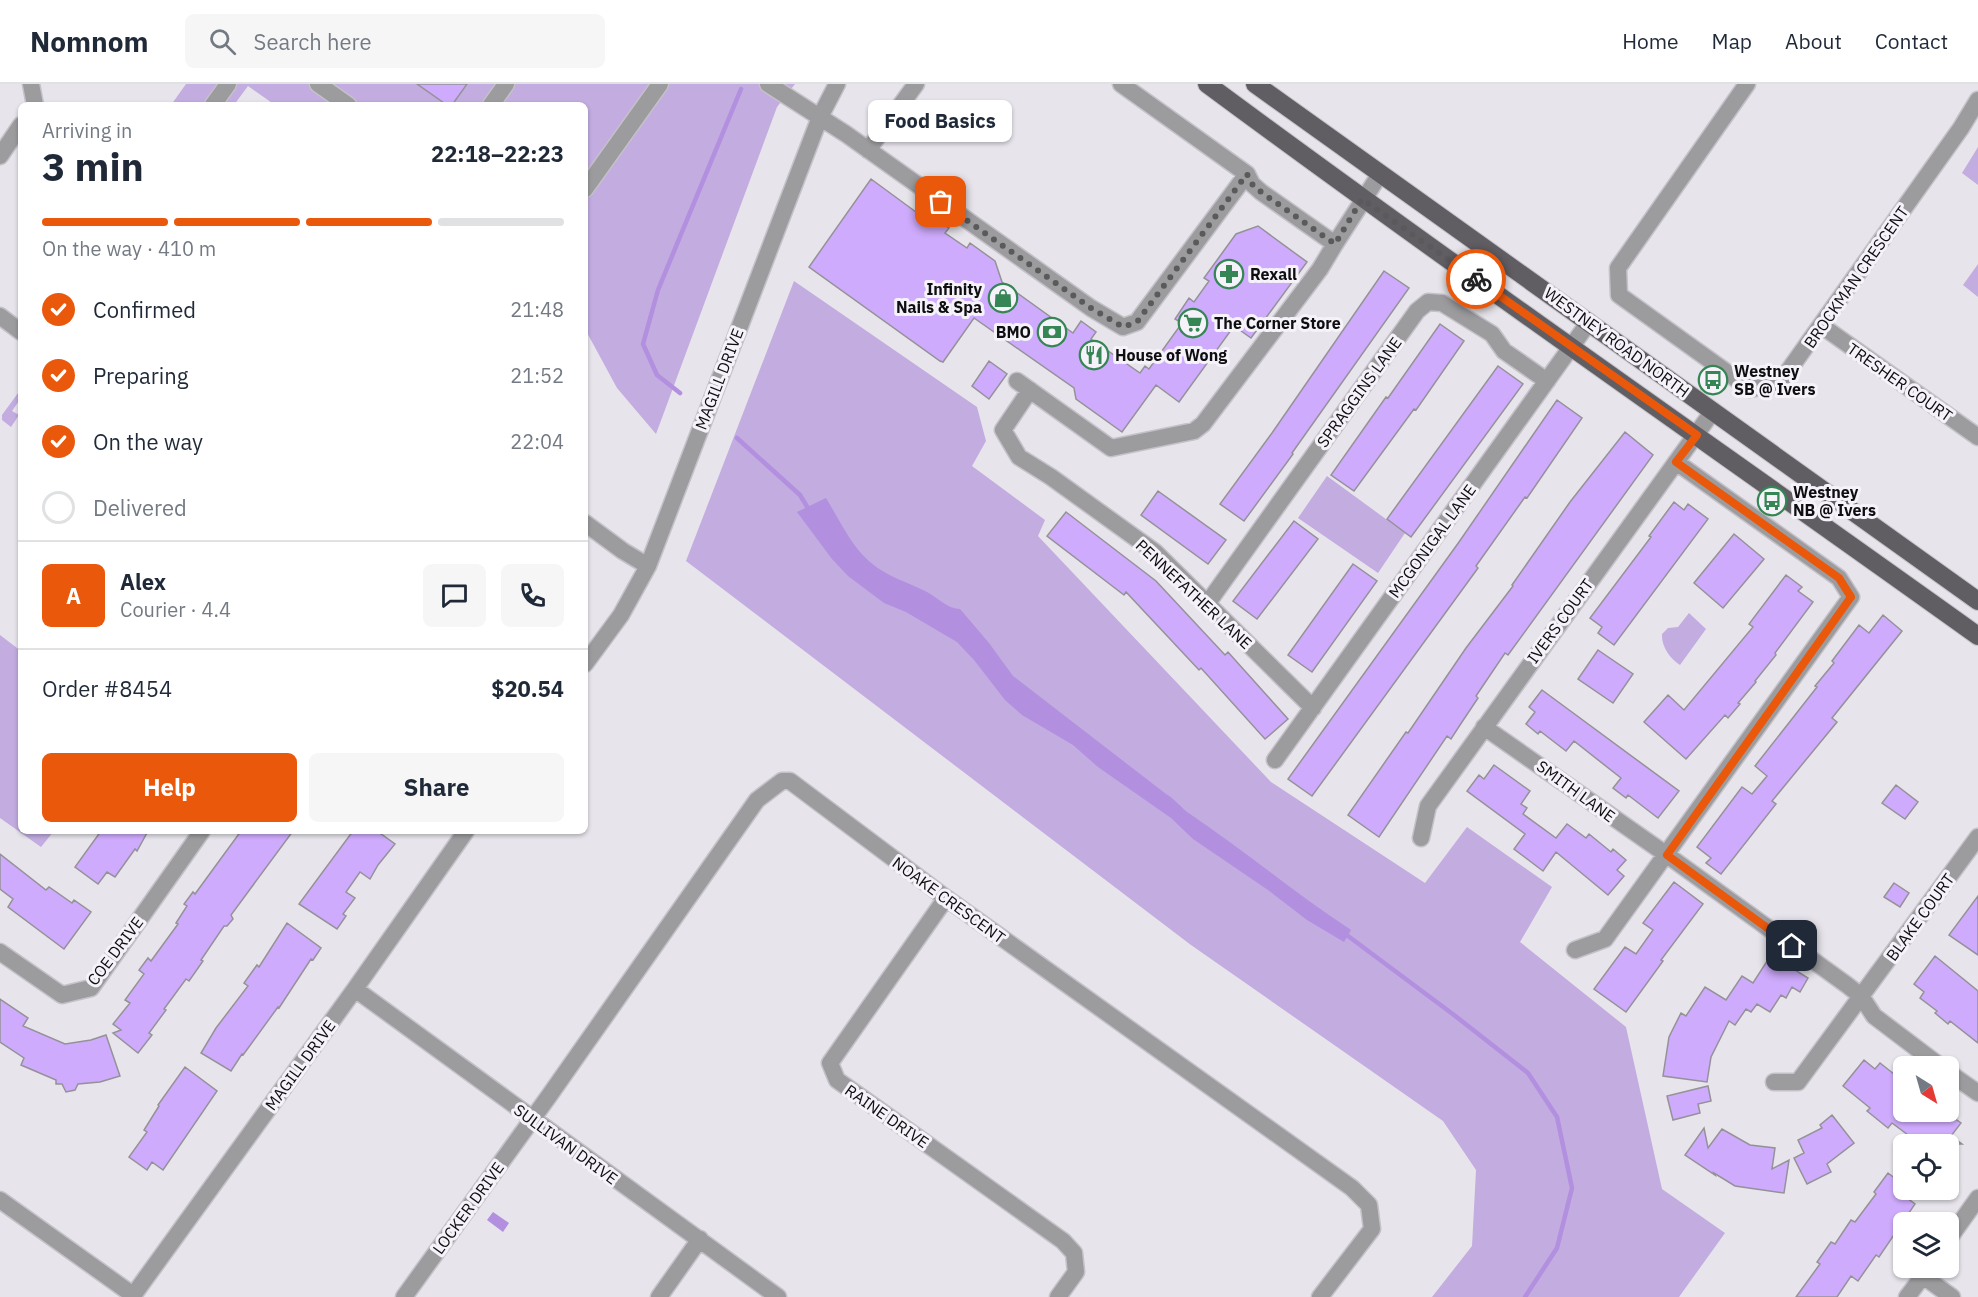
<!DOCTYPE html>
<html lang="en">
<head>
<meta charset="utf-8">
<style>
	body { margin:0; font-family:"IBM Plex Sans",sans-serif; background:#f6f6f7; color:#1f2937; height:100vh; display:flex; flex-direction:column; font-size:22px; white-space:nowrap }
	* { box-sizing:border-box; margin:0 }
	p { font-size:20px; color:#747a83 }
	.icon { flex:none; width:33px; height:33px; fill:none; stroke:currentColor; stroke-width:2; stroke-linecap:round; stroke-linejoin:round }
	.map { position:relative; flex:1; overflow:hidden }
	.panel { position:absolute; left:18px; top:18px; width:570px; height:732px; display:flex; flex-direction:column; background:#fff; border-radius:9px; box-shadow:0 2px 4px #0004 }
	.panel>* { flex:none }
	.needle { width:39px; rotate:143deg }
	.tools { position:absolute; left:1893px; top:972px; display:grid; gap:12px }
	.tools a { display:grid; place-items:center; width:66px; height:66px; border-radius:9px; background:#fff; box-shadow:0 2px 4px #0004; font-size:30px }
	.pin { position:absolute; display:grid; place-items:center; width:51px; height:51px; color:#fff; margin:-26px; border-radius:12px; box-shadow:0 3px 9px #0006 }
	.courier { position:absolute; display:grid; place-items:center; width:60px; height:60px; margin:-30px; border:4px solid #ea580c; border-radius:50%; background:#fff; color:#222; box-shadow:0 2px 8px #0007 }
	.bubble { position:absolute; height:42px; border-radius:9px; background:#fff; box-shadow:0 2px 4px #0004; font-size:20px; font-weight:700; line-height:42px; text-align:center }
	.head em { font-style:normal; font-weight:700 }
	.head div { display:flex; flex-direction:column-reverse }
	.head { display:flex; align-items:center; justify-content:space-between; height:102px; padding:0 24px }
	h1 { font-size:39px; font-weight:700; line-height:45px }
	.bar { display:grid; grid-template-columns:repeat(4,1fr); gap:9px 6px; align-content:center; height:72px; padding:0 24px }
	.bar i { height:8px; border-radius:4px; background:#e0e1e3 }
	.bar .selected { background:#ea580c }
	.bar p { grid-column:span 4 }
	.line { display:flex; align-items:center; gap:15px; padding:0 24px; border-top:2px solid #e0e1e3 }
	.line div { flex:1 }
	.round { display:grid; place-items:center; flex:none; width:63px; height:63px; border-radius:9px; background:#f6f6f7 }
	ol { padding:0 24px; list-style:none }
	li { display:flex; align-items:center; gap:18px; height:66px }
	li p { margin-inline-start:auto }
	li .icon { padding:6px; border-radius:50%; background:#ea580c; color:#fff; stroke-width:4 }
	li:last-child { color:#747a83 }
	li i { width:33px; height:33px; border:3px solid #e0e1e3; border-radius:50% }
	.primary-button { display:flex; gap:12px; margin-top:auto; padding:12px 24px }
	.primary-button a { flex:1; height:69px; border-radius:9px; background:#ea580c; color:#fff; font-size:24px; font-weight:700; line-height:69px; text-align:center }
	.primary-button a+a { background:#f6f6f7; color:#1f2937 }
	header { display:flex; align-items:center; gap:36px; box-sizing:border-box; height:84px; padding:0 30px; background:#fff; border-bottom:2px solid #e0e1e3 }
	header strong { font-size:28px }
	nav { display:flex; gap:33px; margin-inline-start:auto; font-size:21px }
	.search { width:420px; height:54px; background:#f6f6f7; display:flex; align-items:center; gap:15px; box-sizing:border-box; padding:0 21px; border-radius:9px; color:#747a83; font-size:22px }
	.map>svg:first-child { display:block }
	.green { fill:#c2ace0 }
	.water { fill:#b28fdf }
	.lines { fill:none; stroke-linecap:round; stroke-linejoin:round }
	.stream { stroke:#b28fdf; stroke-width:4.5 }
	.building { fill:#ceabfc; stroke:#949298; stroke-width:1.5 }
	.minor-casing { stroke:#c4c2c8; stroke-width:19 }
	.major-casing { stroke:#c4c2c8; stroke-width:20 }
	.minor { stroke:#9c9b9e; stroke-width:16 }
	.major { stroke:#605e63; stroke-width:18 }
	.done { stroke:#5a595c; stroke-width:6; stroke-dasharray:0 10.8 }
	.route { stroke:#ea580c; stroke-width:8 }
	.labels { text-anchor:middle; stroke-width:6; stroke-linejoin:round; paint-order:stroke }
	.poi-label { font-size:16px; font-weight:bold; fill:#0e0d0f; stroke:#f5f2f9; text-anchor:start }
	.street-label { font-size:16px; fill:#0e0d0f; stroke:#f5f2f9 }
</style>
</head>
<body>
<header>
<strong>Nomnom</strong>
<div class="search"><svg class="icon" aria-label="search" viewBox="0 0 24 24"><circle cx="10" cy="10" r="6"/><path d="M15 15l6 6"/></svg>Search here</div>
<nav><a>Home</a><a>Map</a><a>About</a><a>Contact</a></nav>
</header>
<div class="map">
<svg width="1978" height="1213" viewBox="0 0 1978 1213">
	<rect width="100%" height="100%" fill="#e7e5eb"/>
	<path class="green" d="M186 0H795L777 23 656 350 617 304 585 245V21H275L248 2 234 21H171Z
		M1978 63V101L1962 89Z
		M1978 180V213L1963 201Z
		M794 197 977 323 986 357 972 382 1045 436 1038 452 1271 698 1425 799 1467 743 1552 803 1520 858 1626 943 1662 1105 1725 1149 1679 1213H1432L1472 1162 1476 1086 1443 1037 1191 861 686 477Z
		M21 305V314L12 327 19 331 11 343 2 336V331Z
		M1327 392 1405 449 1378 489 1298 434Z
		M1689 529 1706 545 1680 581C1670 575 1661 562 1662 550L1668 544 1678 543Z
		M0 551 21 567V747H54L41 763 0 734Z"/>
	<path class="water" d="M826 414C839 435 851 462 870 478 887 493 908 498 927 508 938 514 948 525 960 525L989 559 1013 592 1166 710C1176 716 1181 724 1190 730 1245 767 1296 810 1351 846L1344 858 1307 836 1268 806 1193 755 1171 734 1098 683 1073 661 1022 631 1005 616 974 576 957 558 906 528 884 519 848 492 832 475 797 428Z
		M493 1128 509 1139 503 1148 487 1136Z"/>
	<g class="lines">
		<path class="stream" d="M680 309 657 291 643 260 658 206 741 5
			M737 354 800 411 809 426
			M1344 849 1454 931 1528 989 1557 1033 1572 1104 1557 1164 1525 1213"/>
	</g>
	<path class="building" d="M417 0H467L452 21H447Z
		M871 95 931 139 935 134 949 144 945 149 967 164 970 159 995 177 1002 198 1073 249 1081 237 1096 248 1091 255 1140 289 1145 282 1149 285 1182 239 1175 235 1189 214 1194 218 1209 197 1204 194 1236 150 1258 142 1307 178 1251 254 1234 242 1179 318 1156 301 1122 348 1076 315 1074 304 974 234 943 278 940 277 809 183Z
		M1384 187 1409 204 1292 369 1293 370 1244 437 1220 420 1272 349Z
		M1440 240 1464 257 1416 326 1414 325 1354 407 1331 391 1386 313 1388 314Z
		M989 277 1007 290 989 315 972 302Z
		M1498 282 1523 300 1411 453 1387 435Z
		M1557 316 1582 334 1527 414 1525 413 1476 482 1478 484 1312 712 1288 695 1459 458Z
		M1625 348 1653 371 1508 571 1505 569 1476 612 1478 614 1460 641 1451 655 1447 652 1379 753 1348 731 1406 648 1408 649 1466 564 1513 502 1512 501 1570 418Z
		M1158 407 1226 456 1208 480 1141 431Z
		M1674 418 1684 426 1688 420 1708 435 1614 561 1598 549 1602 543 1590 534 1651 453 1649 452Z
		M1066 428 1156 497 1225 571 1228 568 1288 635 1265 655 1201 584 1199 586 1126 508 1124 511 1047 452Z
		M1294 437 1318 455 1257 535 1233 517Z
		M1734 450 1764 475 1723 524 1694 499Z
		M1353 480 1377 497 1312 588 1288 571Z
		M1786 491 1802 503 1798 507 1813 518 1775 569 1776 571 1755 597 1756 598 1738 619 1740 620 1728 634 1725 631 1686 675 1644 638 1668 611 1684 626 1753 543 1749 540Z
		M1883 531 1902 547 1832 634 1837 638 1772 717 1776 720 1721 790 1706 779 1711 774 1697 763 1742 703 1752 710 1767 692 1755 682 1817 603 1815 602 1834 579 1832 577 1859 541 1869 549Z
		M1598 566 1633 590 1613 619 1578 595Z
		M1542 606 1679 707 1658 734 1628 711 1626 714 1613 704 1621 694 1574 657 1566 667 1540 647 1538 650 1526 640 1535 628 1529 623Z
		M1494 681 1530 707 1521 720 1527 724 1523 730 1556 754 1567 740 1586 754 1589 750 1611 768 1613 765 1626 776 1617 786 1624 792 1608 811 1556 768 1543 787 1514 765 1525 750 1467 707 1479 691 1484 695Z
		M1896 701 1918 718 1905 735 1882 719Z
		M101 747H148L137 767 135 765 115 793 107 788 98 800 75 783Z
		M241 747H293L231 831 233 835 227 842H224L201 876 203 877 189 897 186 895 164 925 166 926 149 949 152 951 138 969 113 949 121 946 113 940 130 919 125 916 144 890 139 886 148 874 151 877 178 840 176 839 187 822 184 820 193 808 195 810Z
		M353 747H377L395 760 378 781 370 795 360 788 346 808 355 814 343 830 346 832 337 845 299 820Z
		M0 770 46 806 49 803 72 819 74 816 91 828 64 865 8 823 13 815 0 805Z
		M1674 798 1703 820 1661 876 1663 877 1626 928 1594 905 1625 863 1636 870 1653 846 1643 839Z
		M1894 799 1909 809 1900 823 1884 813Z
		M1978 812V871L1949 851Z
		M287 839 321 864 313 876 311 875 279 924 278 923 243 971 242 970 231 987 201 969 216 944 248 902 244 899 257 881 259 883Z
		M1771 871 1808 894 1800 908 1792 903 1786 914 1781 911 1770 928 1757 920 1751 928 1746 925 1735 941 1729 937 1711 973 1707 998 1663 992 1669 953 1681 929 1686 932 1705 903 1726 916 1742 892 1753 899Z
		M1935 872 1978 907V959L1950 937 1948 940 1935 929 1937 927 1920 914 1924 908 1914 900Z
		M0 915 28 934 23 942 65 960 91 956 106 951 120 992 100 998 78 1000 75 1006 66 1008 62 1000H56V996L21 981 24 974 0 958Z
		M1864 976 1875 985 1880 979 1904 998V1003L1897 1011 1904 1016V1028H1934L1944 1035 1948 1030 1961 1039 1951 1052 1962 1060H1920L1892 1039 1888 1044 1867 1027 1870 1024 1843 1002Z
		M185 983 217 1007 163 1086 152 1078 147 1086 129 1073 147 1048 144 1046 159 1022 158 1021Z
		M1708 1002 1711 1017 1698 1020 1700 1029 1673 1036 1667 1012Z
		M1832 1031 1854 1059 1827 1080 1831 1088 1807 1100 1794 1074 1804 1069 1798 1056 1822 1044 1820 1041Z
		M1704 1044 1708 1064 1722 1045 1750 1061 1775 1064 1772 1085 1789 1076 1784 1109 1735 1102 1714 1089 1715 1091 1685 1071Z
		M1888 1089 1904 1101V1106H1908L1903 1111 1915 1120 1879 1173 1876 1171 1858 1197 1851 1192 1837 1213H1796L1820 1180 1817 1178 1831 1158 1835 1160 1851 1136 1855 1138 1876 1110 1874 1108Z"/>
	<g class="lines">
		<g class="minor-casing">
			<path id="minor" d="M31 0 35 21
				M318 0 348 21
				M768 0 846 50 1091 224 1123 243 1137 238 1247 90
				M1121 0 1247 90 1252 100 1261 108 1335 160 1380 90
				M1747 0 1618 184 1619 211 1750 305 1779 300 1961 44 1978 16
				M213 21 228 0
				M491 21 506 0
				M868 66 916 0
				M0 72 21 41
				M585 105 660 0
				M0 232 21 248
				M1822 242 1978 353
				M1017 297 1111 364 1194 347 1203 340 1320 185 1335 160
				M1030 306 1003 346 1019 373 1051 393 1155 468 1313 624
				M585 439 623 467 648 482
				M1207 520 1417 227 1428 218 1442 219 1492 250 1504 267 1547 297
				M585 580 621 531 648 482 820 33 837 0
				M1484 643 1667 771 1847 901 1861 912 1874 932 1940 982
				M1275 676 1589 238
				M1421 754 1428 722 1713 327
				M946 814 830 979 837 996 1063 1157 1074 1169 1076 1188 1058 1213
				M1575 866 1605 855 1851 513 1839 494 1676 378
				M0 868 62 911 91 904 202 747
				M355 905 778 1213
				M1948 988 1978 1009
				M1774 998H1798L1978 753
				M0 1116 133 1211
				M1948 1156 1978 1114
				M1923 1192 1952 1213
				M132 1213 355 905 466 747
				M404 1213 549 1012 757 716 782 697H790L946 814 1352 1104 1369 1121 1372 1145 1320 1213
				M659 1213 700 1155
				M1907 1213 1929 1184"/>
		</g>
		<g class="major-casing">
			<path id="major" d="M1207 0C1461 188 1721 368 1978 552
				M1255 0C1495 174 1737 345 1978 517"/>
		</g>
		<use href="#minor" class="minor"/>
		<use href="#major" class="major"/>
	</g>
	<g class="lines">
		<path class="done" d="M941 118 1091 224 1123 243 1137 238 1247 90 1252 100 1261 108 1335 160 1362 115 1476 195"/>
		<path class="route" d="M1476 195 1697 351 1676 378 1839 494 1851 513 1667 771 1792 862"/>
	</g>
	<defs>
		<g id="pharmacy-ring" transform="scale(1.5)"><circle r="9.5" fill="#f5f2f9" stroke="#368554" stroke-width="1.5"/><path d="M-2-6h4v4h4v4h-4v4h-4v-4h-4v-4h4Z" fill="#368554"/></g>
		<g id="shop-ring" transform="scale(1.5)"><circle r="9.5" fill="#f5f2f9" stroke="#368554" stroke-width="1.5"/><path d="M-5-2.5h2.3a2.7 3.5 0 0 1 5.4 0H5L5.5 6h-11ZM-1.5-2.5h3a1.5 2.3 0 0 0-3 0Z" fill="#368554"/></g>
		<g id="supermarket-ring" transform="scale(1.5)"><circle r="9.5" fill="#f5f2f9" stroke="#368554" stroke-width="1.5"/><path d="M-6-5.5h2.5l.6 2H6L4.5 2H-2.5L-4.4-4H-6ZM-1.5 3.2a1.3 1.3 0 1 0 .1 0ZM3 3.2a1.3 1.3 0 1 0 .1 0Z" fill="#368554"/></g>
		<g id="bank-ring" transform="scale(1.5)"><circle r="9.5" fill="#f5f2f9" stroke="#368554" stroke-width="1.5"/><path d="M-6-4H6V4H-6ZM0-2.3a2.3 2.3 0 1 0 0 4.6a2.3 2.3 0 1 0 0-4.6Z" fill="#368554"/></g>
		<g id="restaurant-ring" transform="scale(1.5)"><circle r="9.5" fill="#f5f2f9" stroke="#368554" stroke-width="1.5"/><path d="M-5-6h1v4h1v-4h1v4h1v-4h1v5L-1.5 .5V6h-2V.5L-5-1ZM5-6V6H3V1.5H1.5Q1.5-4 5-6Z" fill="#368554"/></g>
		<g id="bus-ring" transform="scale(1.5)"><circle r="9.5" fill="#f5f2f9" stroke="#368554" stroke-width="1.5"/><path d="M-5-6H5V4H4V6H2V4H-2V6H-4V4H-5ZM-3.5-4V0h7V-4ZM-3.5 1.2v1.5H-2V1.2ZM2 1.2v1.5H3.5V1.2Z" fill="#368554"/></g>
	</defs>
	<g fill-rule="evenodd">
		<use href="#pharmacy-ring" x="1229" y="190"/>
		<use href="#shop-ring" x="1003" y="214"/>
		<use href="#supermarket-ring" x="1193" y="239"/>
		<use href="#bank-ring" x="1052" y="248"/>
		<use href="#restaurant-ring" x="1094" y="271"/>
		<use href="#bus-ring" x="1713" y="296"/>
		<use href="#bus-ring" x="1772" y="417"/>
	</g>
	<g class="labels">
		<g class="poi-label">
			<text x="1250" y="196">Rexall</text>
			<text x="982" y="211" text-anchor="end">Infinity<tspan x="982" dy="18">Nails &amp; Spa</tspan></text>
			<text x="1214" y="245">The Corner Store</text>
			<text x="1031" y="254" text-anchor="end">BMO</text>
			<text x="1115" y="277">House of Wong</text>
			<text x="1734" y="293">Westney<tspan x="1734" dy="18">SB @ Ivers</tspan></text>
			<text x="1793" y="414">Westney<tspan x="1793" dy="18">NB @ Ivers</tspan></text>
		</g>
		<g class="street-label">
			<text transform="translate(1856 193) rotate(-55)" y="6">BROCKMAN CRESCENT</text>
			<text transform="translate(1617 258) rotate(36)" y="6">WESTNEY ROAD NORTH</text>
			<text transform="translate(719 295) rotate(-69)" y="6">MAGILL DRIVE</text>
			<text transform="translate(1900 298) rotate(35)" y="6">TRESHER COURT</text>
			<text transform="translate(1359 308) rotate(-54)" y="6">SPRAGGINS LANE</text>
			<text transform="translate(1432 457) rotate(-54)" y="6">MCGONIGAL LANE</text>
			<text transform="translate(1194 510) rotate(43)" y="6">PENNEFATHER LANE</text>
			<text transform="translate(1560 537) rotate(-54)" y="6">IVERS COURT</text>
			<text transform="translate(1576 707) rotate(36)" y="6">SMITH LANE</text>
			<text transform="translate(949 816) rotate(36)" y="6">NOAKE CRESCENT</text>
			<text transform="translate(1920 833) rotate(-54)" y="6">BLAKE COURT</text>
			<text transform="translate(115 867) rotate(-53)" y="6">COE DRIVE</text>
			<text transform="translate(300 981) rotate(-54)" y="6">MAGILL DRIVE</text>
			<text transform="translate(887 1032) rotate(35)" y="6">RAINE DRIVE</text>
			<text transform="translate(566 1060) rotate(36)" y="6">SULLIVAN DRIVE</text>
			<text transform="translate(468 1124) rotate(-54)" y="6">LOCKER DRIVE</text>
		</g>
	</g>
</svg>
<div class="tools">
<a><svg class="needle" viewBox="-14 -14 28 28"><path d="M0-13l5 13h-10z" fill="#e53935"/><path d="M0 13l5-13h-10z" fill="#747a83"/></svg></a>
<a><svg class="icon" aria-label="locate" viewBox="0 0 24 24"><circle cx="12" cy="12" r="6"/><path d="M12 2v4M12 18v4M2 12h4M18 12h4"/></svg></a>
<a><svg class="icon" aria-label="layers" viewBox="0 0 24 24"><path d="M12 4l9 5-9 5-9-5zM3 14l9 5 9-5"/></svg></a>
</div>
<div class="pin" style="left:941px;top:118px;background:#ea580c"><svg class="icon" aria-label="bag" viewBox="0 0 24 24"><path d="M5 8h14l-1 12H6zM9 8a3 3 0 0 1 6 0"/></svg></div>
<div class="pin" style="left:1792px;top:862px;background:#1f2937"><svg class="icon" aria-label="home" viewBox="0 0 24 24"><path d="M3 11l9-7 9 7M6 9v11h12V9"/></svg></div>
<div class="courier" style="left:1476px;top:195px"><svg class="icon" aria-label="bike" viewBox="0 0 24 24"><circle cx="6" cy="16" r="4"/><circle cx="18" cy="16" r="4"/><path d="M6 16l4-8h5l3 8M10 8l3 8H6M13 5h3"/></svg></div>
<div class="bubble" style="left:868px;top:16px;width:144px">Food Basics</div>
<section class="panel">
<div class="head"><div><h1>3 min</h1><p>Arriving in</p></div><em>22:18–22:23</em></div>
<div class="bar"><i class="selected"></i><i class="selected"></i><i class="selected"></i><i></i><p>On the way · 410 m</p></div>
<ol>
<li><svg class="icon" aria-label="check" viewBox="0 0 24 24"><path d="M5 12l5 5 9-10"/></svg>Confirmed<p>21:48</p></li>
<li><svg class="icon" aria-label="check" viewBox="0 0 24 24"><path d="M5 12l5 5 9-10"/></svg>Preparing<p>21:52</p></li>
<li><svg class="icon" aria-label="check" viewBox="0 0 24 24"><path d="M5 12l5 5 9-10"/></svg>On the way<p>22:04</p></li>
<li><i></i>Delivered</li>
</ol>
<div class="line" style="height:108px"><b class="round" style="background:#ea580c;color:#fff">A</b><div><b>Alex</b><p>Courier · 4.4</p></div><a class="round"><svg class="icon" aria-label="chat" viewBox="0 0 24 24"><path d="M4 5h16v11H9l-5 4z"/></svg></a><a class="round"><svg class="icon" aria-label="phone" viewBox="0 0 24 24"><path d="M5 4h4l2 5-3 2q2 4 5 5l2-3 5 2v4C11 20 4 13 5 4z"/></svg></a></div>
<div class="line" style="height:78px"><div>Order #8454</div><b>$20.54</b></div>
<div class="primary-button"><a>Help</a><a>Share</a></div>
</section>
</div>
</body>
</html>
